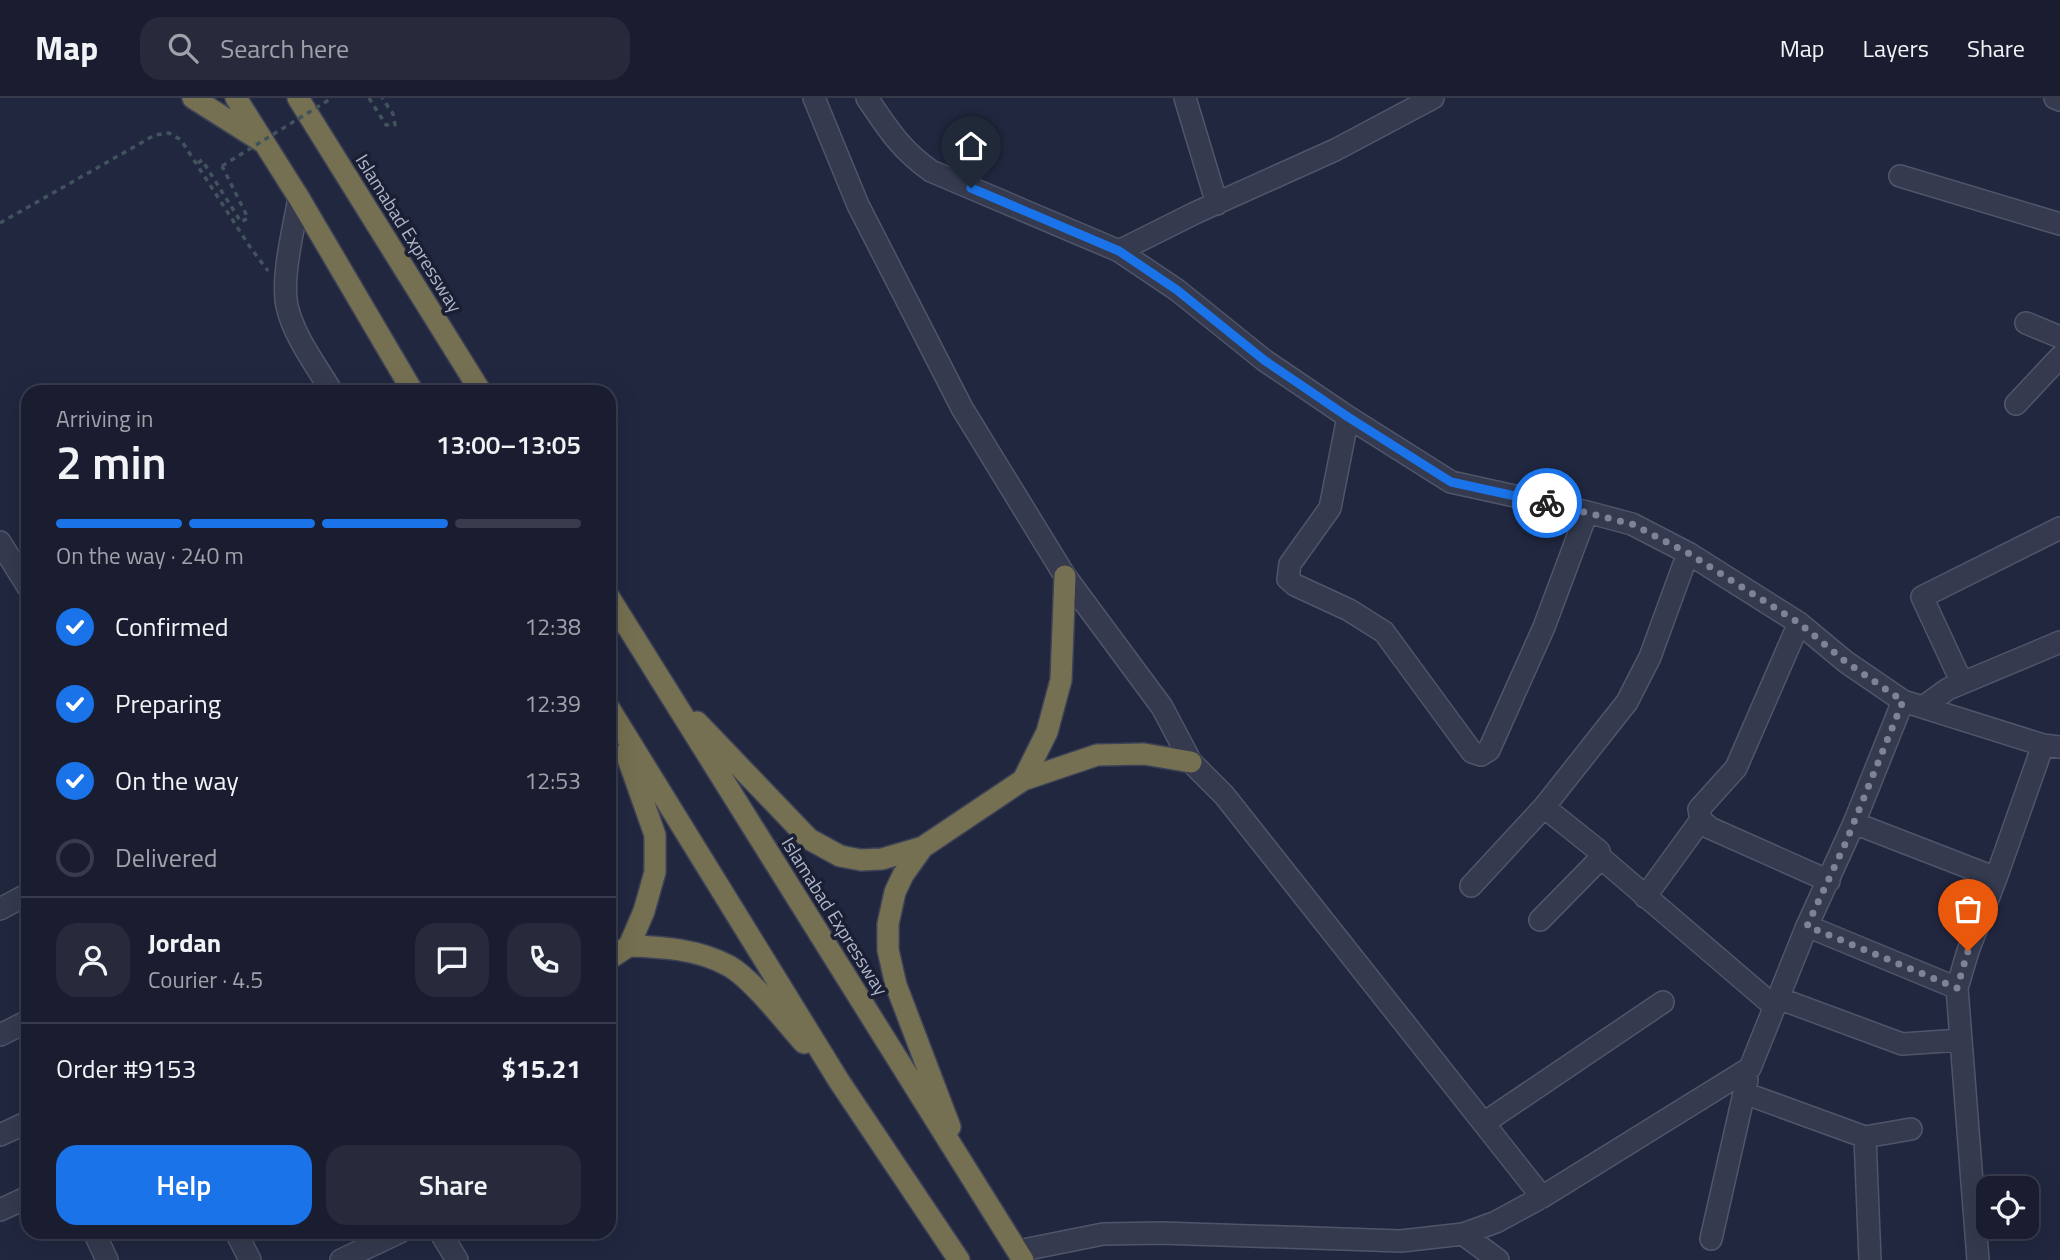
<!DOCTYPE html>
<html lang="en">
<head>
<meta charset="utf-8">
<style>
	body { margin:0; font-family:"Titillium Web",sans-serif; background:#262a3b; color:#f1f3f6; height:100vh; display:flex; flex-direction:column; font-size:26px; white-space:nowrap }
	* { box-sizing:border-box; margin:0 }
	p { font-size:23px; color:#9fa2aa }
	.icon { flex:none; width:38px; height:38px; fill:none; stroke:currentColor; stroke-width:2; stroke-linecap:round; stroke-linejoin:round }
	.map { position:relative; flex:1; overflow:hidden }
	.drawer { position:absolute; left:21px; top:287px; width:595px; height:854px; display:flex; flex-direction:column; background:#191d2f; border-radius:21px; box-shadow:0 7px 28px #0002,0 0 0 2px #373b4b }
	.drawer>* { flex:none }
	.buttons { position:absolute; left:1976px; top:1078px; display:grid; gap:14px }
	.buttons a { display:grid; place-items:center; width:63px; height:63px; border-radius:14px; background:#191d2f; box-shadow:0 7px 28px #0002,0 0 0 2px #373b4b; font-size:35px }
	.pin { position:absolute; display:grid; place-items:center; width:60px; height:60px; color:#fff; margin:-72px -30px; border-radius:50% 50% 50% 0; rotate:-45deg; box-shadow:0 0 7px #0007 }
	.pin .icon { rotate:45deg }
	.courier { position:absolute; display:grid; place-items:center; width:70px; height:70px; margin:-35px; border:5px solid #1a73e8; border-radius:50%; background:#fff; color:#222; box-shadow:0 2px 9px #0007 }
	.overview em { font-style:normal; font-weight:600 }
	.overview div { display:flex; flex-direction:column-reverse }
	.overview { display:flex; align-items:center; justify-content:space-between; height:119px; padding:0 35px }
	h1 { font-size:46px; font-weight:600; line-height:52px }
	.bar { display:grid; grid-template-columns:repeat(4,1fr); gap:10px 7px; align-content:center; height:84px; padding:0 35px }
	.bar i { height:9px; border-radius:5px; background:#373b4b }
	.bar .on { background:#1a73e8 }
	.bar p { grid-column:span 4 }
	.line { display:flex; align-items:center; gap:18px; padding:0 35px; border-top:2px solid #373b4b }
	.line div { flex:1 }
	.round { display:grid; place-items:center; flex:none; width:74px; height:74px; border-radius:21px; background:#262a3b }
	ol { padding:0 35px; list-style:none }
	li { display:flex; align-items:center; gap:21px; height:77px }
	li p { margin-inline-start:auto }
	li .icon { padding:7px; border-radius:50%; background:#1a73e8; color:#fff; stroke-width:4 }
	li:last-child { color:#9fa2aa }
	li i { width:38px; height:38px; border:4px solid #373b4b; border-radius:50% }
	.button { display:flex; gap:14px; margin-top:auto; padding:14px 35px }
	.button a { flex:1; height:80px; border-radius:21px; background:#1a73e8; color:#fff; font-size:28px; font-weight:600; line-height:80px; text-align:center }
	.button a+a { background:#262a3b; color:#f1f3f6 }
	header { display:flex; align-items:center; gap:42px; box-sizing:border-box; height:98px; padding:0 35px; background:#191d2f; border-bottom:2px solid #373b4b }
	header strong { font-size:33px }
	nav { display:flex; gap:38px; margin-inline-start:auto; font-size:24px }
	.search { width:490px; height:63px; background:#262a3b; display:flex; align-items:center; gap:18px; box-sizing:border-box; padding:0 24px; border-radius:21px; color:#9fa2aa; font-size:26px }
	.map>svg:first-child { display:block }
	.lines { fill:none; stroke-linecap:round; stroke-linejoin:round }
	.minor-casing { stroke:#50556a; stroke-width:24 }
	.highway-casing { stroke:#3d4257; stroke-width:24 }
	.path { stroke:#41535d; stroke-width:3.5; stroke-dasharray:5 5; stroke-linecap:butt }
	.minor { stroke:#353a4f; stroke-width:21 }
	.highway { stroke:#757051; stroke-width:21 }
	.path-bridge { stroke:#41535d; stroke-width:3.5; stroke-dasharray:5 5; stroke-linecap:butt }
	.done { stroke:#7f8399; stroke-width:7; stroke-dasharray:0 12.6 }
	.route { stroke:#1a73e8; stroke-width:9 }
	.labels { text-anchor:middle; stroke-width:7; stroke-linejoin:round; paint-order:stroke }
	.street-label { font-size:19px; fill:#b1b5ca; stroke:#1a1f34 }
</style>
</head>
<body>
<header>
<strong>Map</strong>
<div class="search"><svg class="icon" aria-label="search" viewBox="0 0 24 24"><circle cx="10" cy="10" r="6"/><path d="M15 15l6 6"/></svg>Search here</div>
<nav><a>Map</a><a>Layers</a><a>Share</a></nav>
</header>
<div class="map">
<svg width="2060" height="1162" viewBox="0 0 2060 1162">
	<rect width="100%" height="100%" fill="#21273f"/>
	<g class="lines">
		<g class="minor-casing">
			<path id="minor" d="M814 0 858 107 962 310 1065 478 1162 609 1191 664 1224 697 1542 1099
				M867 0C888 31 900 51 931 73L1119 153 1177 192 1264 262 1348 319 1451 384 1587 414 1632 426 1688 455 1799 525 1846 564 1903 603 2043 647 2060 649
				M1185 0 1217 106
				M2055 0 2060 2
				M1900 78 2060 126
				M299 100C294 129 281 179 287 208 294 239 316 267 332 294
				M1119 153 1195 115 1335 52 1433 0
				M2026 225 2060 239
				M2016 306 2060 259
				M1348 319 1330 410 1290 466 1288 481 1295 487 1349 512 1384 534 1472 654 1481 657 1489 652 1544 529 1587 414
				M0 444 28 489
				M1799 525 1736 670 1699 711 1701 722 1710 730 1829 783
				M1962 585 1922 499 2060 430
				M1923 609 1948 591 2060 544
				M1544 709 1599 753 1600 759 1775 909
				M1854 725 1996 780
				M1471 788 1544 709 1627 604 1650 559 1688 455
				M1645 799 1701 722
				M0 811 28 796
				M1540 822 1595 766 1600 759
				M1807 828 1957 890
				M1778 900 1902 946 1961 942
				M0 937 28 923
				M1744 995 1865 1039 1911 1031
				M1484 1025 1663 904
				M0 1037 28 1024
				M1865 1039 1870 1162
				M0 1112 28 1099
				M94 1134 107 1162
				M236 1134 250 1162
				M440 1134 457 1162
				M1463 1136 1498 1162
				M1711 1141 1747 982
				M1018 1153 1103 1136 1162 1135 1401 1143 1463 1136 1496 1124 1542 1099 1750 970 1807 828 1854 725 1903 603
				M341 1162 400 1134
				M1978 1162 1957 890 1968 853 1996 780 2043 647"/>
		</g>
		<g class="highway-casing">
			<path id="highway" d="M193 0 261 43
				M236 0 299 100 413 294
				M298 0 481 294
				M609 499 1023 1162
				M609 610 839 983 959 1162
				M697 624 809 741 840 758 861 762 882 761 923 749 1023 682 1047 634 1061 582 1065 478
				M1023 682 1097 657 1144 656 1191 664
				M923 749 903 777 895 794 888 826V852L896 887 950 1029
				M629 848C663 849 698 851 729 868 751 880 786 925 804 945
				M609 861 629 848 644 813 655 774V737L626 655"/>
		</g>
		<path class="path" d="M369 0 386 27H395L393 16 382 0
			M198 65 202 62 241 124 248 120 222 68
			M0 125 155 37 169 35 181 42 250 149 268 173"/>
		<use href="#minor" class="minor"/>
		<use href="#highway" class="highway"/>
		<path class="path-bridge" d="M222 68 332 0"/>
	</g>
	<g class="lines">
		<path class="done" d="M1547 405 1632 426 1688 455 1799 525 1846 564 1903 603 1846 744 1807 828 1957 890 1968 853"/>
		<path class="route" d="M971 90 1119 153 1177 192 1264 262 1348 319 1451 384 1547 405"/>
	</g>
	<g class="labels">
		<g class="street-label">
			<text transform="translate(409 135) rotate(58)" y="7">Islamabad Expressway</text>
			<text transform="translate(835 818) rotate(58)" y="7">Islamabad Expressway</text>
		</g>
	</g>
</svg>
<div class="buttons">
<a><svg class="icon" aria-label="locate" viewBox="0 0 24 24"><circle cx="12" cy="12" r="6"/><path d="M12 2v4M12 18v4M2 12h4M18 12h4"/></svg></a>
</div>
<div class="pin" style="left:1968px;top:853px;background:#ea580c"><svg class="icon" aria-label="bag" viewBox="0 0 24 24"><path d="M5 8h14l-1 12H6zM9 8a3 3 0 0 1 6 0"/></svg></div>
<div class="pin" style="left:971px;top:90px;background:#1f2937"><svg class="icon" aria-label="home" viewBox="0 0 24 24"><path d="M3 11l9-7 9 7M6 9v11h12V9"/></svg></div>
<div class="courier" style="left:1547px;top:405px"><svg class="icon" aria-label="bike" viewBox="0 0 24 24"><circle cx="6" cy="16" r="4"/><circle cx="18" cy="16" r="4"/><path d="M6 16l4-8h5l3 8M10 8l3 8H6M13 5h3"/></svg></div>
<section class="drawer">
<div class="overview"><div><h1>2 min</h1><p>Arriving in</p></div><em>13:00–13:05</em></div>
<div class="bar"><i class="on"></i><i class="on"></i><i class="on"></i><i></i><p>On the way · 240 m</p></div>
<ol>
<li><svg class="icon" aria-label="check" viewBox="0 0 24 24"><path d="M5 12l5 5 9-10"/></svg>Confirmed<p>12:38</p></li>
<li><svg class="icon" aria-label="check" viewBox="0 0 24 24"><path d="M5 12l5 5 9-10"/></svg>Preparing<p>12:39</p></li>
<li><svg class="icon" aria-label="check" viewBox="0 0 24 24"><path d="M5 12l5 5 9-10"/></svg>On the way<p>12:53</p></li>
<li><i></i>Delivered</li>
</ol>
<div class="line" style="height:126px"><a class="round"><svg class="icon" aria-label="person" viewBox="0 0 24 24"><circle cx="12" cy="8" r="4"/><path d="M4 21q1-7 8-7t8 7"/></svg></a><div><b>Jordan</b><p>Courier · 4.5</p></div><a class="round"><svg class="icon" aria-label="chat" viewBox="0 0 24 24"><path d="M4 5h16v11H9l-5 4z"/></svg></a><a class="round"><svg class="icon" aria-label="phone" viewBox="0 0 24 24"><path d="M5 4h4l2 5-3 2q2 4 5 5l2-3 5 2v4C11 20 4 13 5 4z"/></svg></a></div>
<div class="line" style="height:91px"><div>Order #9153</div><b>$15.21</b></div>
<div class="button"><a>Help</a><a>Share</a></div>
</section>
</div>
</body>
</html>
